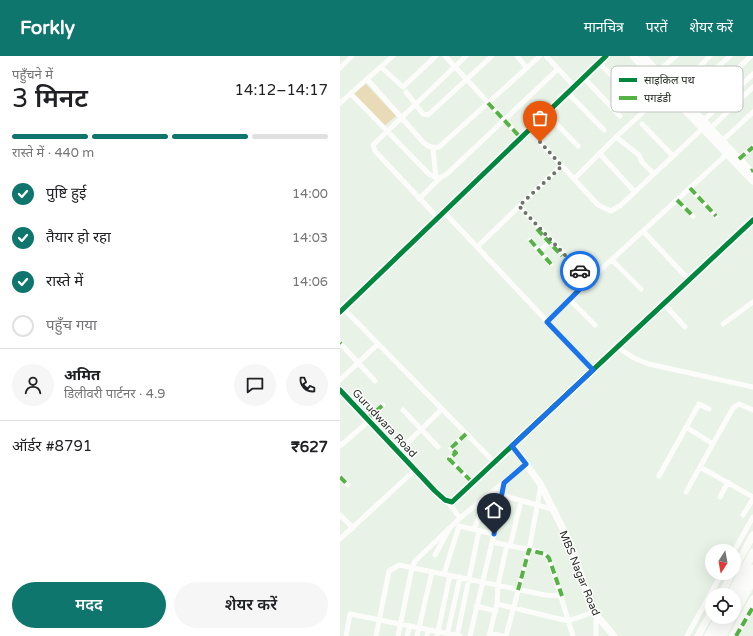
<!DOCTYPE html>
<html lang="hi">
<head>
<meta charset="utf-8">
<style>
	body { margin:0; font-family:"Varela Round","Noto Sans Devanagari",sans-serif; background:#f6f6f6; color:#202124; height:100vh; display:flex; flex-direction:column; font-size:15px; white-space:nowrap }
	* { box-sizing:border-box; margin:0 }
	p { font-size:13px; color:#757577 }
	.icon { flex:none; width:22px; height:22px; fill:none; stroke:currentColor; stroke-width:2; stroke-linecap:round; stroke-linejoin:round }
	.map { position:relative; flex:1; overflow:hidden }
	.details { display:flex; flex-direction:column; background:#fff; width:340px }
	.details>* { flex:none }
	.needle { width:26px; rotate:191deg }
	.controls { position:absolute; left:365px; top:488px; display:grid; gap:8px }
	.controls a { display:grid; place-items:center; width:36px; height:36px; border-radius:50%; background:#fff; box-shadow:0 4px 16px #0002; font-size:20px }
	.pin { position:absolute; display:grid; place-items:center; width:34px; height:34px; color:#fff; margin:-41px -17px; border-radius:50% 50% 50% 0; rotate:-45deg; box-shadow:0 0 4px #0007 }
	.pin .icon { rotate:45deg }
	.courier { position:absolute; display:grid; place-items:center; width:40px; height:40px; margin:-20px; border:3px solid #1a73e8; border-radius:50%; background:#fff; color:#222; box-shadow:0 1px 5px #0007 }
	.headline em { font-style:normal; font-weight:600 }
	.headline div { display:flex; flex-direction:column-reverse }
	.headline { display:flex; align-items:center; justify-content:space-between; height:68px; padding:0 12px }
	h1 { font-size:26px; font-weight:600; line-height:30px }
	.bar { display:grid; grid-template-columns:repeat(4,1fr); gap:6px 4px; align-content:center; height:48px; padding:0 12px }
	.bar i { height:5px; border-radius:3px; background:#e0e0e0 }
	.bar .selected { background:#0f766e }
	.bar p { grid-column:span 4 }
	.line { display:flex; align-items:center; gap:10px; padding:0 12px; border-top:1px solid #e0e0e0 }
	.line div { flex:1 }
	.round { display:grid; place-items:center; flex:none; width:42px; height:42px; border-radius:21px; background:#f6f6f6 }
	ol { padding:0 12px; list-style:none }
	li { display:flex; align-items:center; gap:12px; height:44px }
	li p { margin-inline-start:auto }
	li .icon { padding:4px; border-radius:50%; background:#0f766e; color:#fff; stroke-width:4 }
	li:last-child { color:#757577 }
	li i { width:22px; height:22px; border:2px solid #e0e0e0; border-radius:50% }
	.cta { display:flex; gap:8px; margin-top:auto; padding:8px 12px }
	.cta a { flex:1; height:46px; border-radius:24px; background:#0f766e; color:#fff; font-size:16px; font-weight:600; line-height:46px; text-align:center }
	.cta a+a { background:#f6f6f6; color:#202124 }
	header { display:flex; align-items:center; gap:24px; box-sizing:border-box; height:56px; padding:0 20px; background:#0f766e; color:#fff }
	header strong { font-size:19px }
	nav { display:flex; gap:22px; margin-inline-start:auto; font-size:14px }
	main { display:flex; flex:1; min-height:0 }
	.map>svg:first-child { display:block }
	.park { fill:#e9dab8 }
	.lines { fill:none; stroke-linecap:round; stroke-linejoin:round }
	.street { stroke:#fcfdfb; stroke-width:5 }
	.secondary { stroke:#fcfdfb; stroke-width:7 }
	.primary { stroke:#fcfdfb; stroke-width:8 }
	.quiet { stroke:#56b245; stroke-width:4; stroke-dasharray:8 4; stroke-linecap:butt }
	.cycleway-casing { stroke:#fff; stroke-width:8 }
	.cycleway { stroke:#00873e; stroke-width:5 }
	.done { stroke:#6c746a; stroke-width:4; stroke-dasharray:0 7.2 }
	.route { stroke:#1a73e8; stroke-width:5 }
	.labels { text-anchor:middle; stroke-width:3; stroke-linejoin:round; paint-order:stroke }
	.street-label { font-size:11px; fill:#293027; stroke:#fff }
	.key { fill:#fff; stroke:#bfc1be; stroke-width:1 }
	.key-label { font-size:11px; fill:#293027 }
</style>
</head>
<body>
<header>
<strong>Forkly</strong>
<nav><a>मानचित्र</a><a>परतें</a><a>शेयर करें</a></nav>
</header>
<main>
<section class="details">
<div class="headline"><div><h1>3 मिनट</h1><p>पहुँचने में</p></div><em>14:12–14:17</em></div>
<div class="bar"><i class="selected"></i><i class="selected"></i><i class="selected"></i><i></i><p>रास्ते में · 440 m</p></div>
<ol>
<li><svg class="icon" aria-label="check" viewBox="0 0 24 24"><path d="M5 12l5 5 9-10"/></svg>पुष्टि हुई<p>14:00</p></li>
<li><svg class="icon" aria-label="check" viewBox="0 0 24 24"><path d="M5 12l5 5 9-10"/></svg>तैयार हो रहा<p>14:03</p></li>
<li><svg class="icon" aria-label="check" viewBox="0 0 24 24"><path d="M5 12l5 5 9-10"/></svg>रास्ते में<p>14:06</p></li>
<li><i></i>पहुँच गया</li>
</ol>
<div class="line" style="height:72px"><a class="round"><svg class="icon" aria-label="person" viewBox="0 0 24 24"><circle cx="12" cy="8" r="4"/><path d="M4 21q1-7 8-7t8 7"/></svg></a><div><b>अमित</b><p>डिलीवरी पार्टनर · 4.9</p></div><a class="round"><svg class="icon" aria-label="chat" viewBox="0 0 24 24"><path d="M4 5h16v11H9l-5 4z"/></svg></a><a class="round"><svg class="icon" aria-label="phone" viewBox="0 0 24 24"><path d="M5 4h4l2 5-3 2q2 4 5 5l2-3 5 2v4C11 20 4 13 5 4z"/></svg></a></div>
<div class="line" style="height:52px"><div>ऑर्डर #8791</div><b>₹627</b></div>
<div class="cta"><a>मदद</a><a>शेयर करें</a></div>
</section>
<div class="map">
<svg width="413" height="580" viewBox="0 0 413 580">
	<rect width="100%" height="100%" fill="#e8f2e6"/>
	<path class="park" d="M25 27 56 60 44 70 13 38Z"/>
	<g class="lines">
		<path class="street" d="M105 0 181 82
			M177 0 187 12
			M206 0 235 31
			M259 7 297 45
			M41 11 63 31 96 0
			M0 12 12 0
			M318 15 336 0
			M244 22 280 60
			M27 23 83 86C88 91 91 92 99 91L200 0
			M66 36 83 58 88 59 152 0
			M334 36 370 0
			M228 37 264 74
			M11 38 88 117C95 123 100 123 108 117L218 13
			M343 42 390 0
			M0 47 53 0
			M354 54 411 0
			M206 57 238 90
			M364 64 413 18
			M302 68 332 99
			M371 72 413 31
			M189 74 258 149 271 155 281 149 363 72
			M276 81 327 34
			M380 87 413 56
			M93 92 96 122
			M260 98 294 135
			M399 103 413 91
			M234 123 276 81 299 99 302 106 313 117
			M350 132 376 160
			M79 143 100 122
			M337 144 353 160
			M179 150 249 224
			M104 156 253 314
			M98 162 35 95 33 89 126 0
			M303 175 349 224
			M190 184 211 208
			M137 191 222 109
			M199 196 211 184
			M272 204 301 233
			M230 244 255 269
			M324 248 345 271
			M3 252 155 407
			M0 256 266 0
			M207 266 244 229 387 98
			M383 268 413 246
			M0 287 35 325
			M277 291 294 302 309 308 413 331
			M0 324 38 288
			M63 354 98 391
			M413 354 399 348 393 352 360 411 413 441
			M27 363 43 349
			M346 371 373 388
			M126 378 111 392 116 397 109 403 133 427
			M0 390 29 365
			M173 390 413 164
			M58 396 102 353
			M319 420 359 348 369 353
			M0 421 8 429
			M346 436 360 411
			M161 439 215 454
			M380 441 388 426
			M108 446 120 462
			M0 459 13 472
			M403 459 413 443
			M134 473 148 441
			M0 483 75 414
			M152 486 200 496 209 502 233 580
			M170 490 181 445
			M394 495 413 461
			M95 499 108 475
			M104 518 119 470 154 478
			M157 548 158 529 167 489
			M136 550 156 555
			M256 560V580
			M150 577 163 580
			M6 580 10 558 120 580
			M36 580 49 515 59 509 205 539 222 540
			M58 580 72 512 75 505 120 462 186 408
			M67 580 70 570
			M77 580 92 516
			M87 580 88 574
			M97 580 110 519
			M107 580 120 521
			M117 580 139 475
			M130 580 154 478 164 427
			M149 580 157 548 228 565 254 556
			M166 580 189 494 201 429
			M347 580 382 517
			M396 580 413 551"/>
		<path class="secondary" d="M293 0 413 125
			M303 0 413 118
			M0 334 95 435 105 444 112 446 173 390 201 429 229 485 253 555 274 580
			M394 514 413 479
			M381 539 392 517
			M394 560 413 525
			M358 580 372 555
			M383 580 393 561
			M392 580 413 543"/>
		<path class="primary" d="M390 539 413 497
			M394 549 413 513
			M368 580 379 561
			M377 580 387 561"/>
		<path class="quiet" d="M148 47 181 82
			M399 103 413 91
			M411 115 413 114
			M350 132 376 160
			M337 144 353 160
			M197 173 222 200
			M190 184 211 208
			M0 287 1 288
			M27 363 43 349
			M126 378 111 392 116 397 109 403 133 427
			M0 421 8 429
			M178 534 189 494 205 498 209 502 222 540
			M396 580 413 551"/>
		<g class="cycleway-casing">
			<path id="cycleway" d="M0 256 266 0
				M0 334 95 435 105 444 112 446 413 164"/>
		</g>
		<use href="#cycleway" class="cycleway"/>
	</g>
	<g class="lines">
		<path class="done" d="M200 86 222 110 179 150 240 215"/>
		<path class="route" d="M154 478 164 427 186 408 172 390 253 314 207 266 249 224 240 215"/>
	</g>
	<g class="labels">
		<g class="street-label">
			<text transform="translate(45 367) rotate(47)" y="4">Gurudwara Road</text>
			<text transform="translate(240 517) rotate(68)" y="4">MBS Nagar Road</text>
		</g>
	</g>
	<rect x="271" y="10" width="132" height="46" rx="6" class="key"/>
	<rect x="279" y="22" width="18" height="4" fill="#00873e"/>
	<rect x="279" y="40" width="18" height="4" fill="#56b245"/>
	<g class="key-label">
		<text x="304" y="28">साइकिल पथ</text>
		<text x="304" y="46">पगडंडी</text>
	</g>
</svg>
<div class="controls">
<a><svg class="needle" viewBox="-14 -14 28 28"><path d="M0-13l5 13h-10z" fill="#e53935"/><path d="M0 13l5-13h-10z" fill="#757577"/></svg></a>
<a><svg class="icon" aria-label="locate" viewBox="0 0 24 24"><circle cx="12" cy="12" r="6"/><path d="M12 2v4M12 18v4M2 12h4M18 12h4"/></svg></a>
</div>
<div class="pin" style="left:200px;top:86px;background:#ea580c"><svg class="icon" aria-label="bag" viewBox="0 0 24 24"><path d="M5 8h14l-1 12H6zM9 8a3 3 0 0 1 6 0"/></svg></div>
<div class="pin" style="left:154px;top:478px;background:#1f2937"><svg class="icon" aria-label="home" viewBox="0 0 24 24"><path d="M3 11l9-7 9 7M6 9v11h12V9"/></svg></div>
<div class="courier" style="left:240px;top:215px"><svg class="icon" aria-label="car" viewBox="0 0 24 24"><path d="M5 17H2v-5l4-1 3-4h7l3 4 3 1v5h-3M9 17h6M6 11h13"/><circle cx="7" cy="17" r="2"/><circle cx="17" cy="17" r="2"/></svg></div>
</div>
</main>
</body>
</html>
